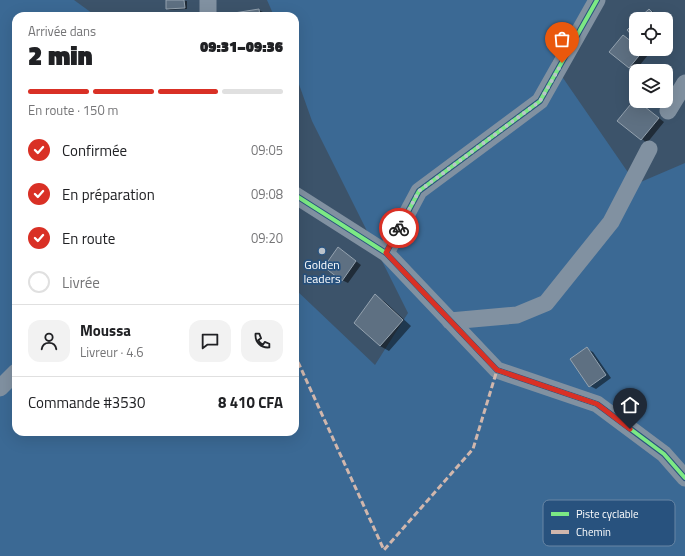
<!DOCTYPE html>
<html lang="fr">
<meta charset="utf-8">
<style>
body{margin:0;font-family:"Titillium Web",sans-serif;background:#f2f2f2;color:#202124;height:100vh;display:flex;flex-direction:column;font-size:15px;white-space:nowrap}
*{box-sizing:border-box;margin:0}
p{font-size:13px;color:#757577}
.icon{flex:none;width:22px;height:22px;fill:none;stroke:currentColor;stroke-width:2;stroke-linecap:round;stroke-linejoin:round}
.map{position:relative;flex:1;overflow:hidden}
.drawer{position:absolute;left:12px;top:12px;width:287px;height:424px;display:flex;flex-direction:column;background:#fff;border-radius:12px;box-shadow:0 4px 16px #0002}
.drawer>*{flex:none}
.buttons{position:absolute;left:629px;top:12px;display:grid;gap:8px}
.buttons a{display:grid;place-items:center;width:44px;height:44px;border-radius:8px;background:#fff;box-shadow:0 4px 16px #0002;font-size:20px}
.pin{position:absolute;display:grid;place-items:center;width:34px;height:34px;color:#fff;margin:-41px -17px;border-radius:50% 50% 50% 0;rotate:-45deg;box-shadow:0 0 4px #0007}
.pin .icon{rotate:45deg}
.courier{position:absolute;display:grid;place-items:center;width:40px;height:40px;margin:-20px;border:3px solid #d93025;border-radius:50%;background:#fff;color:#222;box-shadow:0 1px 5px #0007}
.overview em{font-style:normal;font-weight:800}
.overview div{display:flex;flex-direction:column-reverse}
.overview{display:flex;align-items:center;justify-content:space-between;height:68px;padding:0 16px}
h1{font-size:26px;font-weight:800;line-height:30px}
.bar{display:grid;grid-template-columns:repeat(4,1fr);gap:6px 4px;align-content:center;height:48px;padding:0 16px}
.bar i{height:5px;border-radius:3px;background:#e0e0e0}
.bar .selected{background:#d93025}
.bar p{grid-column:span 4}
.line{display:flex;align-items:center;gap:10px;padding:0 16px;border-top:1px solid #e0e0e0}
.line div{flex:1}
.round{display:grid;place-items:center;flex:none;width:42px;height:42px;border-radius:12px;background:#f2f2f2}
ol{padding:0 16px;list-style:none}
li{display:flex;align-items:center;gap:12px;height:44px}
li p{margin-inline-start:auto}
li .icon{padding:4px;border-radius:50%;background:#d93025;color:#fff;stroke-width:4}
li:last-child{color:#757577}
li i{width:22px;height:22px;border:2px solid #e0e0e0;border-radius:50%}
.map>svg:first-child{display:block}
.green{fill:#3b6994}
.shadow{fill:#0007}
.building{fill:#5e7082;stroke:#94a2af}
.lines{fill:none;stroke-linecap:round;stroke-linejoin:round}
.minor{stroke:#8191a1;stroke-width:17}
.quiet{stroke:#d1b7ad;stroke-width:3;stroke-dasharray:6 3;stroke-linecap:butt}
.cycleway-casing{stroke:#28527e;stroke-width:6}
.cycleway{stroke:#7ce984;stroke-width:4}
.done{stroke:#bbc3cb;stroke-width:4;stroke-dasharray:0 7.2}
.route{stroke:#d93025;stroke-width:5}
.poi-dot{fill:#bbc3cb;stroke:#28527e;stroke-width:1.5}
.labels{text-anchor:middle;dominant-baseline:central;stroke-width:3.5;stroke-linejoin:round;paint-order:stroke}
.poi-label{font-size:12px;fill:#fff;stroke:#28527e}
.key{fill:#28527e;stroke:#6886a5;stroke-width:1}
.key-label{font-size:11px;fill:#fff}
</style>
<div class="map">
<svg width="685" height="556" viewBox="0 0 685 556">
<rect width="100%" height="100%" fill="#3c536a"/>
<!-- green -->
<path class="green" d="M 0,0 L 74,0 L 96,16 L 16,16 L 16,432 L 295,432 L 295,289 L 375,365 L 408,313 L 312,121 L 295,73 L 295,16 L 274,16 L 267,0 L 588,0 L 552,62 L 636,184 L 685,163 L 685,556 L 0,556 Z"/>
<!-- shadow -->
<path class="shadow" d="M 172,0 L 187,1 L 187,9 L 170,10 L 167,9 Z
M 259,10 L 265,13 L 265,16 L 235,16 Z
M 650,10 L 655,13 L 661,19 L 640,19 Z
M 666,25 L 673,32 L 666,38 Z
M 623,36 L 636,45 L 636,49 L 641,49 L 648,55 L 635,71 L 610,52 Z
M 646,49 L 654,49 L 651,52 Z
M 641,104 L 664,122 L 647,143 L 642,139 Z
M 344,252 L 361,265 L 348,283 L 342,280 Z
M 375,296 L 384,301 L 411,326 L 389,351 L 380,346 Z
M 587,349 L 593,352 L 611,378 L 596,389 L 590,386 Z"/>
<!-- building -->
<path class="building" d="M 166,0 L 184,0 L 185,8 L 166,9 Z
M 259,9 L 260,16 L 234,16 L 234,13 Z
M 649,9 L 659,19 L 638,19 Z
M 636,21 L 636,40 L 627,30 Z
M 623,35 L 636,45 L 636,49 L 643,51 L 629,68 L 609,52 Z
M 635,99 L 659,118 L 641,140 L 617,121 Z
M 338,247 L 356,261 L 342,281 L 324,267 Z
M 375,294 L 403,320 L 380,346 L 354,323 Z
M 587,347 L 606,375 L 589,387 L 570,359 Z"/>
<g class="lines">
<!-- minor -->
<path class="minor" d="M 208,0 L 208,16
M 668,111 L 685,83
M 295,195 L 386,253 L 497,370 L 597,404 L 664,454 L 685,478
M 386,253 L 419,191 L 540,101 L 597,0
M 450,321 L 517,315 L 546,303 L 611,222 L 649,149
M 0,388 L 16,372"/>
<!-- quiet -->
<path class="quiet" d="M 298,362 L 384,550 L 473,449 L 497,370"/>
<defs>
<path id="cycleway" d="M 295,195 L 386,253 L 497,370 L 597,404 L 664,454 L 685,478
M 386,253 L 419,191 L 540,101 L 597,0"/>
</defs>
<!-- cycleway casing -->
<use href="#cycleway" class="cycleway-casing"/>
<!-- cycleway -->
<use href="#cycleway" class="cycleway"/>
</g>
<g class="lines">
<!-- done -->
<path class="done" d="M 399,228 L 419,191 L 540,101 L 562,63"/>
<!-- route -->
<path class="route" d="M 399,228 L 386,253 L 497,370 L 597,404 L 630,429"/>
</g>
<!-- markers -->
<circle class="poi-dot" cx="322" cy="251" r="4"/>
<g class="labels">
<!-- poi labels -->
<g class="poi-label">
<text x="322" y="264">Golden<tspan x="322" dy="14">leaders</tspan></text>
</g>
</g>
<!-- legend -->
<rect x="543" y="500" width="132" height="46" rx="6" class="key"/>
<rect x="551" y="512" width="18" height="4" fill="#7ce984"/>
<rect x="551" y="530" width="18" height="4" fill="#d1b7ad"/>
<g class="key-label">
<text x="576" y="518">Piste cyclable</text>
<text x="576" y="536">Chemin</text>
</g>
</svg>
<div class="buttons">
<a><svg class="icon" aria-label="locate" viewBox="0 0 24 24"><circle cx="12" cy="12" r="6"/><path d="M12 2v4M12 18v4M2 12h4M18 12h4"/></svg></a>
<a><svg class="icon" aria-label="layers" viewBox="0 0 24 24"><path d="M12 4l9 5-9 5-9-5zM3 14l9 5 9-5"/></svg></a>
</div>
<div class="pin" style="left:562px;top:63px;background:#ea580c"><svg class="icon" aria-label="bag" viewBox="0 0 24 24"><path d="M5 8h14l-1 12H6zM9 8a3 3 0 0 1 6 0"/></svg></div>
<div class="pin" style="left:630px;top:429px;background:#1f2937"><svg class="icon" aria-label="home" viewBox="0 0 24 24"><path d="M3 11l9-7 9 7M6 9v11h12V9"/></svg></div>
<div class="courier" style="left:399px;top:228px"><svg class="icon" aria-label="bike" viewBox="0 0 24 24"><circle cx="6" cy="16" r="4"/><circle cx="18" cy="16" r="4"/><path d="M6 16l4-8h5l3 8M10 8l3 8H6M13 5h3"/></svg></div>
<section class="drawer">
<div class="overview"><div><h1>2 min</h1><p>Arrivée dans</p></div><em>09:31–09:36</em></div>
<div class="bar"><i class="selected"></i><i class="selected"></i><i class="selected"></i><i></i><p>En route · 150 m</p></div>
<ol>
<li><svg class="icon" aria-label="check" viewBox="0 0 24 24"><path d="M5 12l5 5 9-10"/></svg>Confirmée<p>09:05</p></li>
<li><svg class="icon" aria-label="check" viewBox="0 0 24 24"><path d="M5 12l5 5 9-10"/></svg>En préparation<p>09:08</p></li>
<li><svg class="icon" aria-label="check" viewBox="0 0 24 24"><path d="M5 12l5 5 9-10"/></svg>En route<p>09:20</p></li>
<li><i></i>Livrée</li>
</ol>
<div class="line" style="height:72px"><a class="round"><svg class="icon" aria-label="person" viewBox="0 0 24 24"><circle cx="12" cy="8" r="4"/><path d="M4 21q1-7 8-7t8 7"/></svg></a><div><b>Moussa</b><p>Livreur · 4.6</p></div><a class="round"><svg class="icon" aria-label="chat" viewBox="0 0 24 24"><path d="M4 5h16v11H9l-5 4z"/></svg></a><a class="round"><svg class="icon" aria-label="phone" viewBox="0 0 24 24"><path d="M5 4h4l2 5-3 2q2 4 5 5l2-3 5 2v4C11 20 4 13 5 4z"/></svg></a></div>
<div class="line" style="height:52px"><div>Commande #3530</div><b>8 410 CFA</b></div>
</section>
</div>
